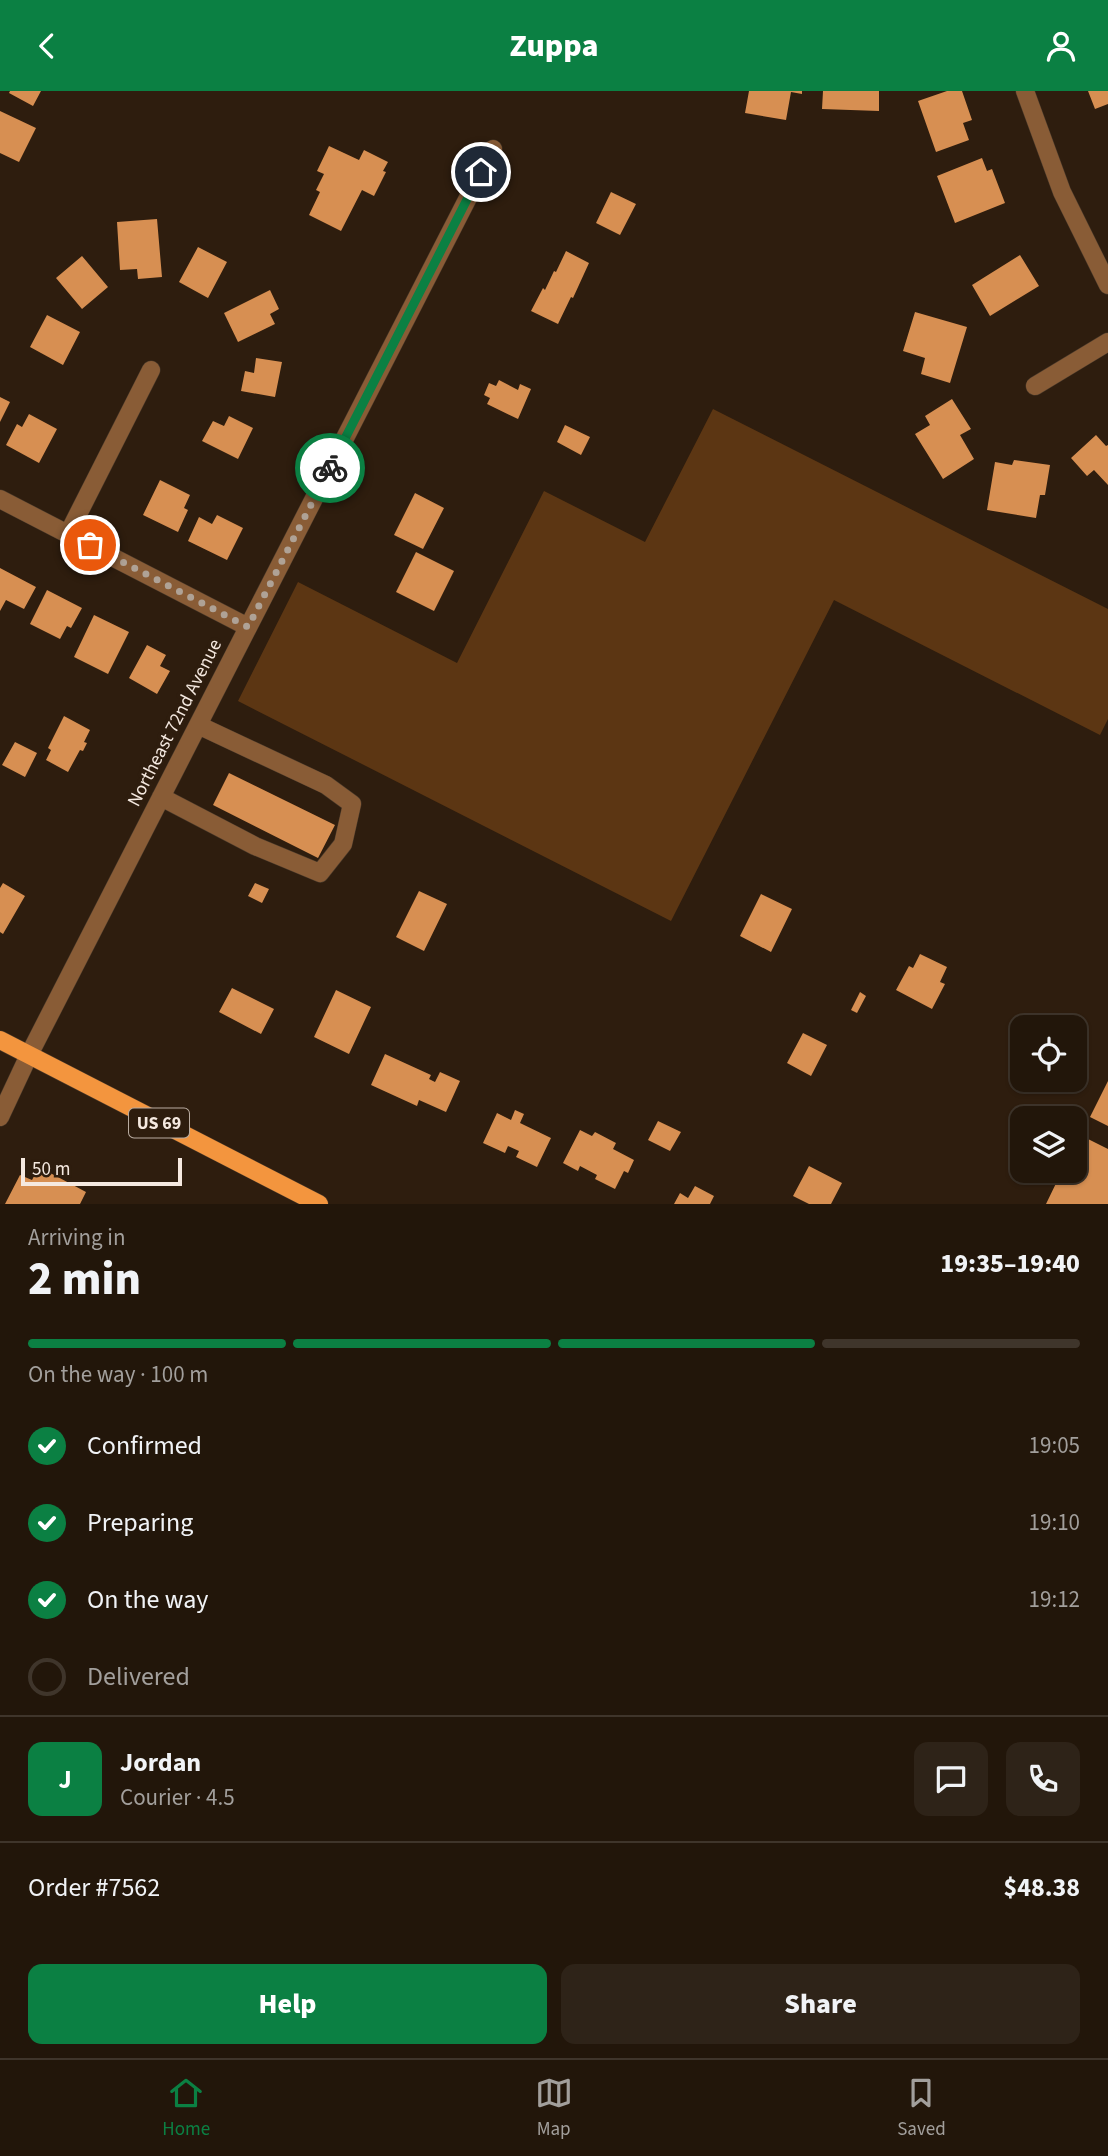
<!DOCTYPE html>
<meta charset="utf-8">
<style>
body{margin:0;font-family:"Source Sans 3",sans-serif;background:#2e2318;color:#f1f3f6;height:100vh;display:flex;flex-direction:column;font-size:26px;white-space:nowrap}
*{box-sizing:border-box;margin:0}
p{font-size:23px;color:#a29f9c}
.icon{flex:none;width:38px;height:38px;fill:none;stroke:currentColor;stroke-width:2;stroke-linecap:round;stroke-linejoin:round}
.map{position:relative;height:1113px;overflow:hidden}
.side{display:flex;flex-direction:column;background:#22160a;flex:1}
.side>*{flex:none}
.controls{position:absolute;left:1010px;top:924px;display:grid;gap:14px}
.controls a{display:grid;place-items:center;width:77px;height:77px;border-radius:14px;background:#22160a;box-shadow:0 2px 5px #0004,0 0 0 2px #3f352b;font-size:35px}
.scale{position:absolute;left:21px;bottom:18px;width:161px;box-sizing:border-box;padding-left:7px;border:4px solid #f5e9e0;border-top:0;font-size:19px;line-height:24px;white-space:nowrap;color:#f5e9e0;-webkit-text-stroke:5px #2e1d0e;paint-order:stroke}
.pin{position:absolute;display:grid;place-items:center;width:60px;height:60px;color:#fff;margin:-30px;border:4px solid #fff;border-radius:50%;box-shadow:0 2px 7px #0007}
.courier{position:absolute;display:grid;place-items:center;width:70px;height:70px;margin:-35px;border:5px solid #0b8043;border-radius:50%;background:#fff;color:#222;box-shadow:0 2px 9px #0007}
.overview em{font-style:normal;font-weight:800}
.overview div{display:flex;flex-direction:column-reverse}
.overview{display:flex;align-items:center;justify-content:space-between;height:119px;padding:0 28px}
h1{font-size:46px;font-weight:800;line-height:52px}
.bar{display:grid;grid-template-columns:repeat(4,1fr);gap:10px 7px;align-content:center;height:84px;padding:0 28px}
.bar i{height:9px;border-radius:5px;background:#3f352b}
.bar .active{background:#0b8043}
.bar p{grid-column:span 4}
.line{display:flex;align-items:center;gap:18px;padding:0 28px;border-top:2px solid #3f352b}
.line div{flex:1}
.round{display:grid;place-items:center;flex:none;width:74px;height:74px;border-radius:14px;background:#2e2318}
ol{padding:0 28px;list-style:none}
li{display:flex;align-items:center;gap:21px;height:77px}
li p{margin-inline-start:auto}
li .icon{padding:7px;border-radius:50%;background:#0b8043;color:#fff;stroke-width:4}
li:last-child{color:#a29f9c}
li i{width:38px;height:38px;border:4px solid #3f352b;border-radius:50%}
.cta{display:flex;gap:14px;margin-top:auto;padding:14px 28px}
.cta a{flex:1;height:80px;border-radius:14px;background:#0b8043;color:#fff;font-size:28px;font-weight:800;line-height:80px;text-align:center}
.cta a+a{background:#2e2318;color:#f1f3f6}
header{display:flex;justify-content:space-between;align-items:center;height:91px;padding:0 28px;background:#0b8043;color:#fff;font-size:32px;font-weight:800}
.menu{display:flex;justify-content:space-around;align-items:center;height:98px;border-top:2px solid #3f352b;background:#22160a;font-size:19px;color:#a29f9c}
.menu a{display:grid;justify-items:center;gap:4px}
.menu .active{color:#0b8043}
.map>svg:first-child{display:block}
.green{fill:#5c3613}
.building{fill:#d78f52}
.lines{fill:none;stroke-linecap:round;stroke-linejoin:round}
.minor-casing{stroke:#4a3a2b;stroke-width:19}
.major-casing{stroke:#4a3a2b;stroke-width:19}
.minor{stroke:#895c36;stroke-width:18}
.major{stroke:#f3953e;stroke-width:18}
.done{stroke:#afa296;stroke-width:7;stroke-dasharray:0 12.6}
.route{stroke:#0b8043;stroke-width:9}
.labels{text-anchor:middle;dominant-baseline:central;stroke-width:7;stroke-linejoin:round;paint-order:stroke}
.shield{fill:#2e1d0e;stroke:#b9aca1;stroke-width:2}
.shield-label{font-size:18px;font-weight:bold;fill:#f5e9e0}
.street-label{font-size:19px;fill:#f5e9e0;stroke:#2e1d0e}
</style>
<header><svg class="icon" aria-label="back" viewBox="0 0 24 24"><path d="M15 5l-7 7 7 7"/></svg>Zuppa<svg class="icon" aria-label="person" viewBox="0 0 24 24"><circle cx="12" cy="8" r="4"/><path d="M4 21q1-7 8-7t8 7"/></svg></header>
<div class="map">
<svg width="1108" height="1113" viewBox="0 0 1108 1113">
<rect width="100%" height="100%" fill="#2e1d0e"/>
<!-- green -->
<path class="green" d="M 713,318 L 1108,518 L 1108,628 L 1100,644 L 834,509 L 671,830 L 238,610 L 298,491 L 457,572 L 544,400 L 645,451 Z"/>
<!-- building -->
<path class="building" d="M 10,0 L 41,0 L 33,15 L 9,2 Z
M 749,0 L 802,0 L 802,3 L 791,1 L 786,29 L 745,22 Z
M 823,0 L 879,0 L 879,20 L 822,18 Z
M 947,0 L 962,0 L 972,29 L 963,32 L 969,49 L 936,61 L 918,10 Z
M 1088,0 L 1108,0 L 1108,13 L 1095,18 Z
M 0,20 L 36,37 L 19,71 L 0,62 Z
M 329,55 L 359,69 L 364,59 L 388,71 L 383,80 L 386,81 L 374,105 L 362,99 L 341,140 L 309,124 L 320,101 L 316,99 L 324,83 L 317,80 Z
M 982,67 L 987,80 L 992,78 L 1005,112 L 955,132 L 937,85 Z
M 611,101 L 636,113 L 620,144 L 596,132 Z
M 157,128 L 162,186 L 138,188 L 137,178 L 120,179 L 117,131 Z
M 198,156 L 227,171 L 208,207 L 179,191 Z
M 566,160 L 589,172 L 573,207 L 571,206 L 558,233 L 531,220 L 543,197 L 545,199 L 554,180 L 556,181 Z
M 1020,164 L 1039,195 L 990,225 L 972,194 Z
M 82,165 L 108,196 L 82,218 L 56,187 Z
M 270,199 L 279,218 L 270,223 L 275,233 L 238,251 L 224,222 Z
M 915,221 L 967,236 L 950,292 L 921,283 L 925,267 L 903,260 Z
M 47,224 L 80,241 L 63,274 L 30,256 Z
M 256,267 L 282,271 L 275,306 L 241,300 L 245,280 L 254,282 Z
M 499,289 L 518,299 L 520,293 L 531,298 L 518,328 L 487,313 L 490,307 L 484,304 L 489,292 L 496,295 Z
M 0,306 L 10,311 L 0,331 Z
M 952,308 L 971,338 L 960,344 L 974,368 L 943,388 L 915,343 L 930,334 L 925,325 Z
M 29,323 L 57,338 L 39,372 L 6,354 L 17,333 L 22,336 Z
M 229,325 L 253,337 L 238,368 L 202,350 L 213,330 L 224,335 Z
M 565,334 L 590,346 L 581,364 L 557,351 Z
M 1096,344 L 1106,355 L 1108,354 L 1108,394 L 1094,379 L 1087,385 L 1071,367 Z
M 1014,369 L 1050,374 L 1045,404 L 1040,404 L 1036,427 L 987,419 L 995,371 L 1012,374 Z
M 160,389 L 190,404 L 184,417 L 188,419 L 178,441 L 143,424 Z
M 415,402 L 444,417 L 423,458 L 394,444 Z
M 217,424 L 243,437 L 227,469 L 188,450 L 199,426 L 212,433 Z
M 416,461 L 454,480 L 434,520 L 396,501 Z
M 0,477 L 36,496 L 24,518 L 6,509 L 0,520 Z
M 47,499 L 82,517 L 71,537 L 67,535 L 60,548 L 30,533 Z
M 94,524 L 129,541 L 108,583 L 74,566 Z
M 147,554 L 166,564 L 160,575 L 170,580 L 157,603 L 129,587 Z
M 64,625 L 90,639 L 84,651 L 87,652 L 83,660 L 80,659 L 68,681 L 46,669 L 51,659 L 48,657 Z
M 15,651 L 37,662 L 25,686 L 2,674 Z
M 229,682 L 335,734 L 318,767 L 213,714 Z
M 3,792 L 25,805 L 3,843 L 0,841 L 0,797 Z
M 255,792 L 269,798 L 262,812 L 248,805 Z
M 419,800 L 447,813 L 424,860 L 396,846 Z
M 761,803 L 792,818 L 771,861 L 740,845 Z
M 920,863 L 947,876 L 940,891 L 945,893 L 932,918 L 896,899 L 909,875 L 913,877 Z
M 232,897 L 274,918 L 261,943 L 219,921 Z
M 336,899 L 371,916 L 349,963 L 314,946 Z
M 860,901 L 866,905 L 857,922 L 851,919 Z
M 803,942 L 827,954 L 811,985 L 787,972 Z
M 385,963 L 431,984 L 429,988 L 435,991 L 440,981 L 460,990 L 446,1021 L 419,1009 L 417,1015 L 371,994 Z
M 1108,990 L 1108,1035 L 1090,1026 Z
M 515,1019 L 524,1023 L 520,1032 L 551,1047 L 537,1076 L 516,1066 L 519,1060 L 508,1055 L 505,1062 L 483,1052 L 497,1022 L 511,1029 Z
M 658,1030 L 681,1041 L 670,1060 L 648,1049 Z
M 580,1039 L 592,1045 L 595,1041 L 616,1052 L 613,1058 L 634,1069 L 628,1082 L 624,1080 L 615,1098 L 595,1088 L 597,1084 L 580,1075 L 578,1080 L 563,1072 Z
M 1080,1044 L 1108,1058 L 1108,1113 L 1046,1113 L 1062,1080 L 1074,1080 L 1074,1055 Z
M 809,1075 L 842,1092 L 831,1113 L 809,1113 L 793,1105 Z
M 39,1076 L 86,1101 L 80,1113 L 5,1113 L 20,1084 L 32,1089 Z
M 695,1095 L 714,1105 L 710,1113 L 674,1113 L 680,1102 L 688,1107 Z"/>
<g class="lines">
<defs>
<path id="minor" d="M 1025,0 L 1062,101 L 1108,194
M 1035,295 L 1108,251
M 0,408 L 248,536
M 68,443 L 151,279
M 161,706 L 255,755 L 320,782 L 343,753 L 352,713 L 326,694 L 198,634
M 0,1026 L 29,964 L 493,58"/>
<path id="major" d="M 0,949 L 319,1113"/>
</defs>
<!-- minor casing -->
<use href="#minor" class="minor-casing"/>
<!-- major casing -->
<use href="#major" class="major-casing"/>
<!-- minor -->
<use href="#minor" class="minor"/>
<!-- major -->
<use href="#major" class="major"/>
</g>
<g class="lines">
<!-- done -->
<path class="done" d="M 90,454 L 248,536 L 330,377"/>
<!-- route -->
<path class="route" d="M 330,377 L 481,81"/>
</g>
<g class="labels">
<!-- shield labels -->
<rect class="shield" x="129" y="1017.5" width="60" height="29" rx="5"/>
<g class="shield-label">
<text x="159" y="1032">US 69</text>
</g>
<!-- street labels -->
<g class="street-label">
<text transform="translate(175 632) rotate(-63)">Northeast 72nd Avenue</text>
</g>
</g>
</svg>
<div class="controls">
<a><svg class="icon" aria-label="locate" viewBox="0 0 24 24"><circle cx="12" cy="12" r="6"/><path d="M12 2v4M12 18v4M2 12h4M18 12h4"/></svg></a>
<a><svg class="icon" aria-label="layers" viewBox="0 0 24 24"><path d="M12 4l9 5-9 5-9-5zM3 14l9 5 9-5"/></svg></a>
</div>
<div class="scale">50 m</div>
<div class="pin" style="left:90px;top:454px;background:#ea580c"><svg class="icon" aria-label="bag" viewBox="0 0 24 24"><path d="M5 8h14l-1 12H6zM9 8a3 3 0 0 1 6 0"/></svg></div>
<div class="pin" style="left:481px;top:81px;background:#1f2937"><svg class="icon" aria-label="home" viewBox="0 0 24 24"><path d="M3 11l9-7 9 7M6 9v11h12V9"/></svg></div>
<div class="courier" style="left:330px;top:377px"><svg class="icon" aria-label="bike" viewBox="0 0 24 24"><circle cx="6" cy="16" r="4"/><circle cx="18" cy="16" r="4"/><path d="M6 16l4-8h5l3 8M10 8l3 8H6M13 5h3"/></svg></div>
</div>
<section class="side">
<div class="overview"><div><h1>2 min</h1><p>Arriving in</p></div><em>19:35–19:40</em></div>
<div class="bar"><i class="active"></i><i class="active"></i><i class="active"></i><i></i><p>On the way · 100 m</p></div>
<ol>
<li><svg class="icon" aria-label="check" viewBox="0 0 24 24"><path d="M5 12l5 5 9-10"/></svg>Confirmed<p>19:05</p></li>
<li><svg class="icon" aria-label="check" viewBox="0 0 24 24"><path d="M5 12l5 5 9-10"/></svg>Preparing<p>19:10</p></li>
<li><svg class="icon" aria-label="check" viewBox="0 0 24 24"><path d="M5 12l5 5 9-10"/></svg>On the way<p>19:12</p></li>
<li><i></i>Delivered</li>
</ol>
<div class="line" style="height:126px"><b class="round" style="background:#0b8043;color:#fff">J</b><div><b>Jordan</b><p>Courier · 4.5</p></div><a class="round"><svg class="icon" aria-label="chat" viewBox="0 0 24 24"><path d="M4 5h16v11H9l-5 4z"/></svg></a><a class="round"><svg class="icon" aria-label="phone" viewBox="0 0 24 24"><path d="M5 4h4l2 5-3 2q2 4 5 5l2-3 5 2v4C11 20 4 13 5 4z"/></svg></a></div>
<div class="line" style="height:91px"><div>Order #7562</div><b>$48.38</b></div>
<div class="cta"><a>Help</a><a>Share</a></div>
</section>
<nav class="menu">
<a class="active"><svg class="icon" aria-label="home" viewBox="0 0 24 24"><path d="M3 11l9-7 9 7M6 9v11h12V9"/></svg>Home</a>
<a><svg class="icon" aria-label="map" viewBox="0 0 24 24"><path d="M3 6l6-2 6 2 6-2v14l-6 2-6-2-6 2zM9 4v14M15 6v14"/></svg>Map</a>
<a><svg class="icon" aria-label="saved" viewBox="0 0 24 24"><path d="M7 4h10v16l-5-4-5 4z"/></svg>Saved</a>
</nav>
